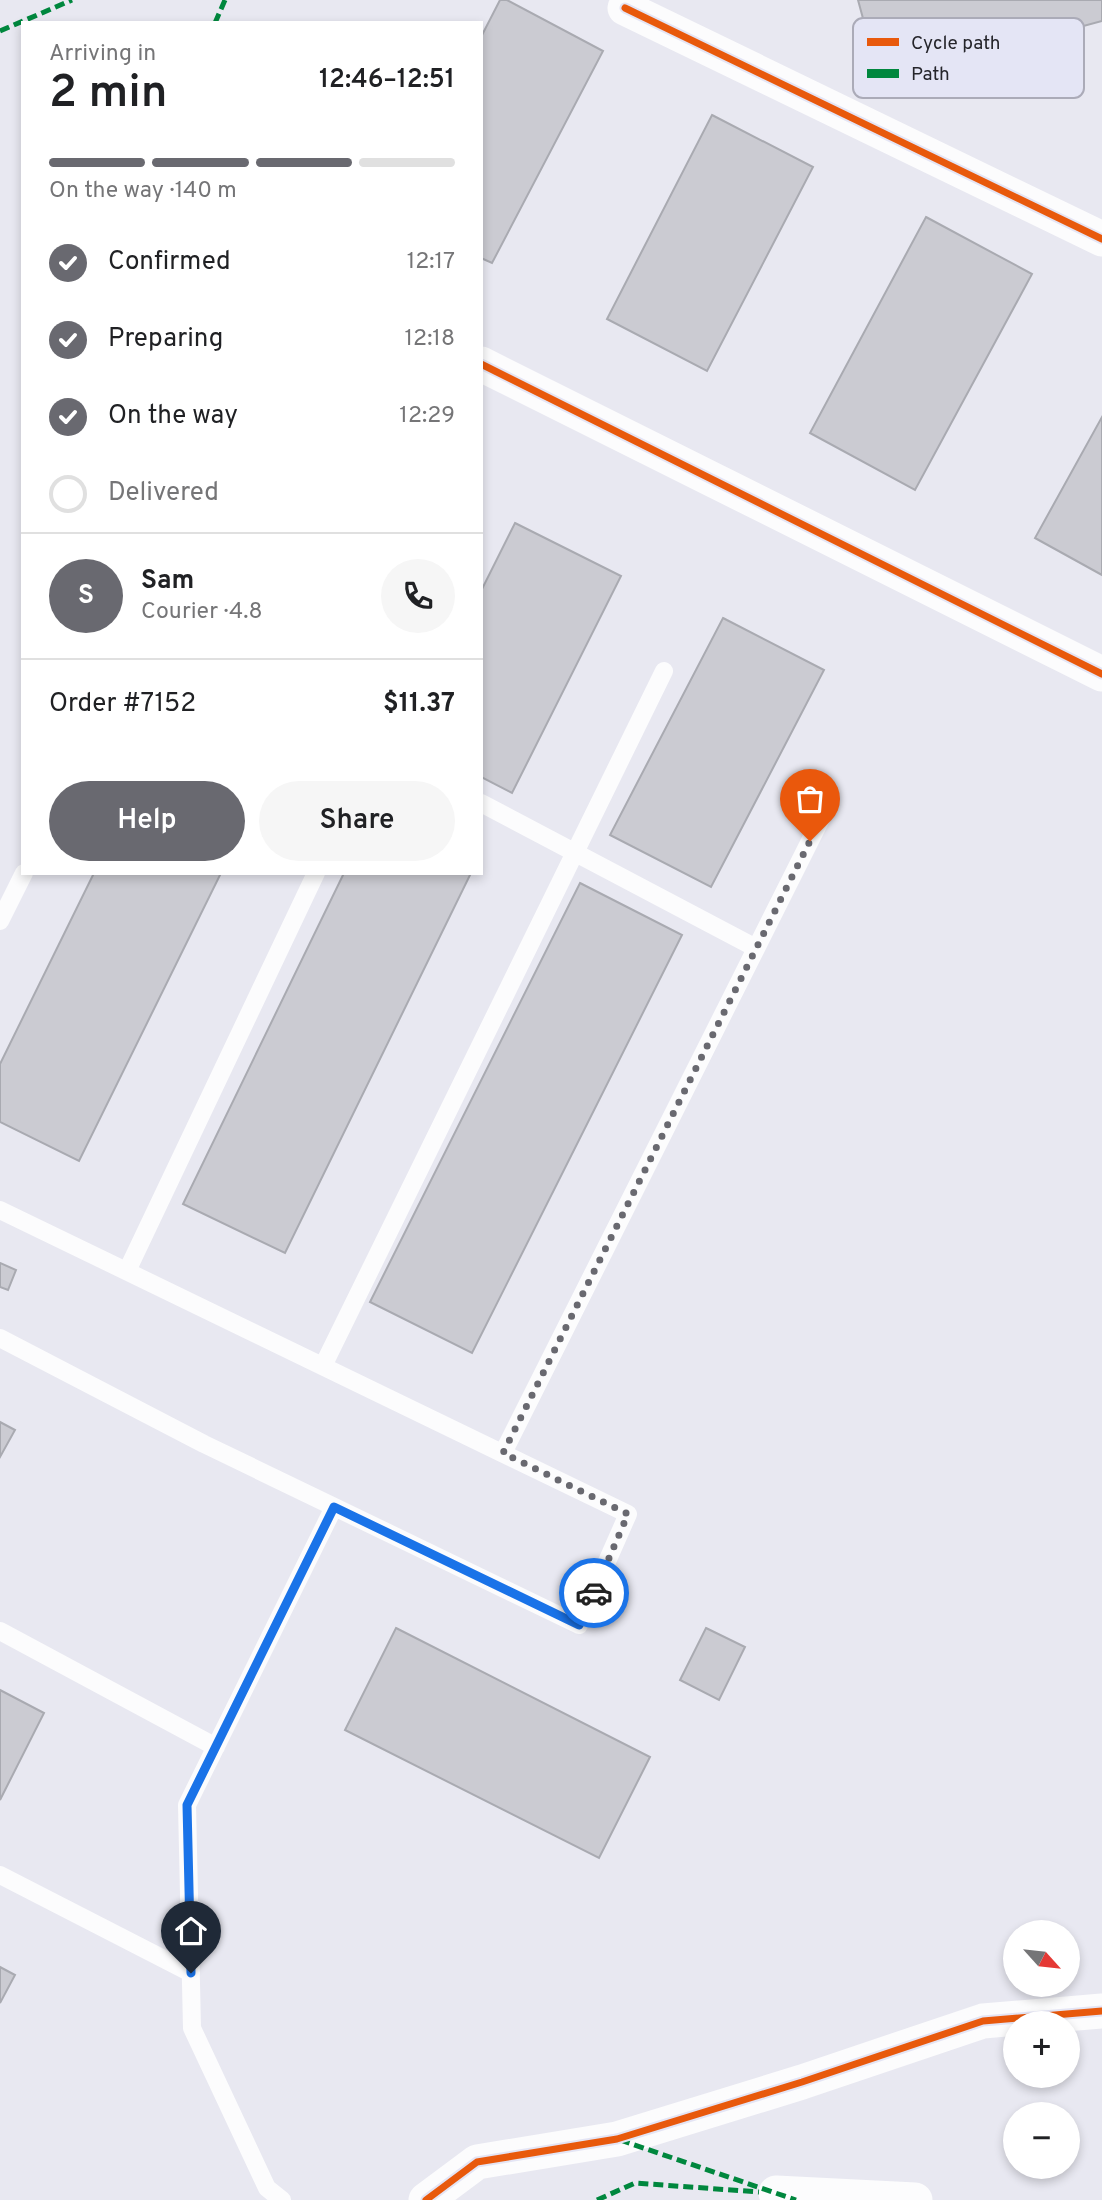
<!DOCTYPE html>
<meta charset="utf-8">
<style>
body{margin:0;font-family:Overpass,sans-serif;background:#f6f6f6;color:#202124;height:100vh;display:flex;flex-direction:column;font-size:26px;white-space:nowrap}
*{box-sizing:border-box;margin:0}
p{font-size:23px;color:#757577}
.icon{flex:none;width:38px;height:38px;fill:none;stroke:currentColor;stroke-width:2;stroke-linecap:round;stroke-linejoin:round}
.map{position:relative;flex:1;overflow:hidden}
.details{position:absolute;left:21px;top:21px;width:462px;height:854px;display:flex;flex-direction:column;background:#fff;border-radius:0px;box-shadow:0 4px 10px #0003}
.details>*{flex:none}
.needle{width:46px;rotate:117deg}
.buttons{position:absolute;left:1003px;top:1920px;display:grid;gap:14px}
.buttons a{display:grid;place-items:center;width:77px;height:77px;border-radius:50%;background:#fff;box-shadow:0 4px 10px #0003;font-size:35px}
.pin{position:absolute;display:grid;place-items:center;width:60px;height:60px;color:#fff;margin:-72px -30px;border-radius:50% 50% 50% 0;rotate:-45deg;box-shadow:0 0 7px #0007}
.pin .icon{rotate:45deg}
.courier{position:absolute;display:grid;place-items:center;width:70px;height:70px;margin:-35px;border:5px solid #1a73e8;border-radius:50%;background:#fff;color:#222;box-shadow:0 2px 9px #0007}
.summary em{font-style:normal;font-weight:600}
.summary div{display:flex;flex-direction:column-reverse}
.summary{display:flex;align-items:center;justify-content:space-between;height:119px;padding:0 28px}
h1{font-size:46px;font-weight:600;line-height:52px}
.bar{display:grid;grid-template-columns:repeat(4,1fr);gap:10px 7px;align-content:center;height:84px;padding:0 28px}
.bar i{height:9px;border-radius:5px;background:#e0e0e0}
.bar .current{background:#696970}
.bar p{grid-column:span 4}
.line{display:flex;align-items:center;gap:18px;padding:0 28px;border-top:2px solid #e0e0e0}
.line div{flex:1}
.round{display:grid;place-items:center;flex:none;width:74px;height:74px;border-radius:37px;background:#f6f6f6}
ol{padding:0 28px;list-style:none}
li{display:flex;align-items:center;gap:21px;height:77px}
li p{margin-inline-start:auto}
li .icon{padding:7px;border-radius:50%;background:#696970;color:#fff;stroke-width:4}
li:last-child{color:#757577}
li i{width:38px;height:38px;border:4px solid #e0e0e0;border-radius:50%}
.action{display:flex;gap:14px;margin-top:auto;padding:14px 28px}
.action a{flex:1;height:80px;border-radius:42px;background:#696970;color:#fff;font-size:28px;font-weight:600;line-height:80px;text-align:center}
.action a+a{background:#f6f6f6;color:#202124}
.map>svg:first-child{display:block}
.building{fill:#cbcbd2;stroke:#a9aab1;stroke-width:2}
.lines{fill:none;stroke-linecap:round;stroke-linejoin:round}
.lane{stroke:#fcfcfd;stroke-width:18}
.street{stroke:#fcfcfd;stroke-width:35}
.quiet{stroke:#00873e;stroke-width:5;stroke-dasharray:10 5;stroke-linecap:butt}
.cycleway-casing{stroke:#e4e5f5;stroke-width:11}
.cycleway{stroke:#e8590c;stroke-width:7}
.done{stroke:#696970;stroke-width:7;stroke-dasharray:0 12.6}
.route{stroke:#1a73e8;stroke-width:9}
.key{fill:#e4e5f5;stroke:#ababb8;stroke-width:2}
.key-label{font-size:19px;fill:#25252b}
</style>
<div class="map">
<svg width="1102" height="2200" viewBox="0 0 1102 2200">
<rect width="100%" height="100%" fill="#e8e8f1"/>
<!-- building -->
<path class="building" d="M 500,0 L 507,0 L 603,51 L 492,263 L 481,258 L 481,37 Z
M 858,0 L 1102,0 L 1102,21 L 880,81 Z
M 712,115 L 813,167 L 707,371 L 607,319 Z
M 926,217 L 1032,274 L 915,490 L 810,433 Z
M 1102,417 L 1102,575 L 1035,538 Z
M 515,523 L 621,576 L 512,793 L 481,777 L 481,591 Z
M 723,618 L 824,670 L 711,887 L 610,835 Z
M 94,873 L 221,873 L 79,1161 L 0,1122 L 0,1064 Z
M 344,873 L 471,873 L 285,1253 L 183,1204 Z
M 580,883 L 682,935 L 472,1353 L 370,1302 Z
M 0,1263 L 16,1270 L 8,1290 L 0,1287 Z
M 0,1422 L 15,1430 L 0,1457 Z
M 396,1628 L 650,1757 L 599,1858 L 345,1730 Z
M 706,1628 L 745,1647 L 719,1700 L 680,1680 Z
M 0,1690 L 44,1713 L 0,1800 Z
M 0,1967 L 15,1975 L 0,2003 Z"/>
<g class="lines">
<!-- lane -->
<path class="lane" d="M 481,803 L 756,948
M 0,921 L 24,873
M 0,1210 L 628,1514 L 579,1625 L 204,1444 L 0,1338
M 127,1271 L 316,873
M 323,1366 L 664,671
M 503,1453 L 821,819
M 0,1631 L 216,1747
M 0,1875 L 191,1973
M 282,2200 L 267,2188 L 192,2028 L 187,1805 L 334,1507"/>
<!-- street -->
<path class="street" d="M 625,8 L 1102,239
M 481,364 L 1102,674
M 776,2193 L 915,2200
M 426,2200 L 477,2162 L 617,2139 L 802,2082 L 983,2021 L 1102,2011"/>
<!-- quiet -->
<path class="quiet" d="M 215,23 L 225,0
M 0,31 L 72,0
M 620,2140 L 796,2200
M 597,2200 L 635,2183 L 759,2192"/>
<defs>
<path id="cycleway" d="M 625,8 L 1102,239
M 481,364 L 1102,674
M 426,2200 L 477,2162 L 617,2139 L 802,2082 L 983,2021 L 1102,2011"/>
</defs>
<!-- cycleway casing -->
<use href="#cycleway" class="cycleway-casing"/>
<!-- cycleway -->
<use href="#cycleway" class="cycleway"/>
</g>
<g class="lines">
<!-- done -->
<path class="done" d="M 594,1593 L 628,1514 L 503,1453 L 810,841"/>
<!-- route -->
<path class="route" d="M 191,1973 L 187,1805 L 334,1507 L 579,1625 L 594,1593"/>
</g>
<!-- legend -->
<rect x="853" y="18" width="231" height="80" rx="10" class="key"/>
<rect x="867" y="38" width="32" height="8" fill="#e8590c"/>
<rect x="867" y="69" width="32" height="9" fill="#00873e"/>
<g class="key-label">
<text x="911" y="49">Cycle path</text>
<text x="911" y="80">Path</text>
</g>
</svg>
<div class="buttons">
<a><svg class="needle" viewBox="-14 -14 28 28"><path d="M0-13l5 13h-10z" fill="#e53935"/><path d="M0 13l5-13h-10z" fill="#757577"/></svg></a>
<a>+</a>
<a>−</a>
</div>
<div class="pin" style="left:810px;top:841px;background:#ea580c"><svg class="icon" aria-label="bag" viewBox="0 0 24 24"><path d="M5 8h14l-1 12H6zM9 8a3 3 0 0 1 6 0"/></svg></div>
<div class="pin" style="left:191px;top:1973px;background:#1f2937"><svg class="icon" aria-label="home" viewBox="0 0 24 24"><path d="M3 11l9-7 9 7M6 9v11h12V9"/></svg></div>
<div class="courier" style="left:594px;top:1593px"><svg class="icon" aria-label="car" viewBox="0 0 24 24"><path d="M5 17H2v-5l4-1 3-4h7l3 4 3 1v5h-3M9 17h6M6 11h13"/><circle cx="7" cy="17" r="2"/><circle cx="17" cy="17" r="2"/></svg></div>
<section class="details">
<div class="summary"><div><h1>2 min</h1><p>Arriving in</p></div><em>12:46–12:51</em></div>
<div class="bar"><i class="current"></i><i class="current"></i><i class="current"></i><i></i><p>On the way · 140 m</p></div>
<ol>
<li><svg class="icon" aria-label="check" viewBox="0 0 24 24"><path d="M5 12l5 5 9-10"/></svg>Confirmed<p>12:17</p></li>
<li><svg class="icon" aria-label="check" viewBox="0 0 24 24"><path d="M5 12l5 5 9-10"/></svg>Preparing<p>12:18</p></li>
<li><svg class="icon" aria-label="check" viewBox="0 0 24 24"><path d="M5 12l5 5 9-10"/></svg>On the way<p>12:29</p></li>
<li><i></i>Delivered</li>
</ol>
<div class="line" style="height:126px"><b class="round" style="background:#696970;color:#fff">S</b><div><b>Sam</b><p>Courier · 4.8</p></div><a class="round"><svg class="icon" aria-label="phone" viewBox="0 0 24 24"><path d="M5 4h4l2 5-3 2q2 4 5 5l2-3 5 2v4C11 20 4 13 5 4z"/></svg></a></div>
<div class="line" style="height:91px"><div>Order #7152</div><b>$11.37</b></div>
<div class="action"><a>Help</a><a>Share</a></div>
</section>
</div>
